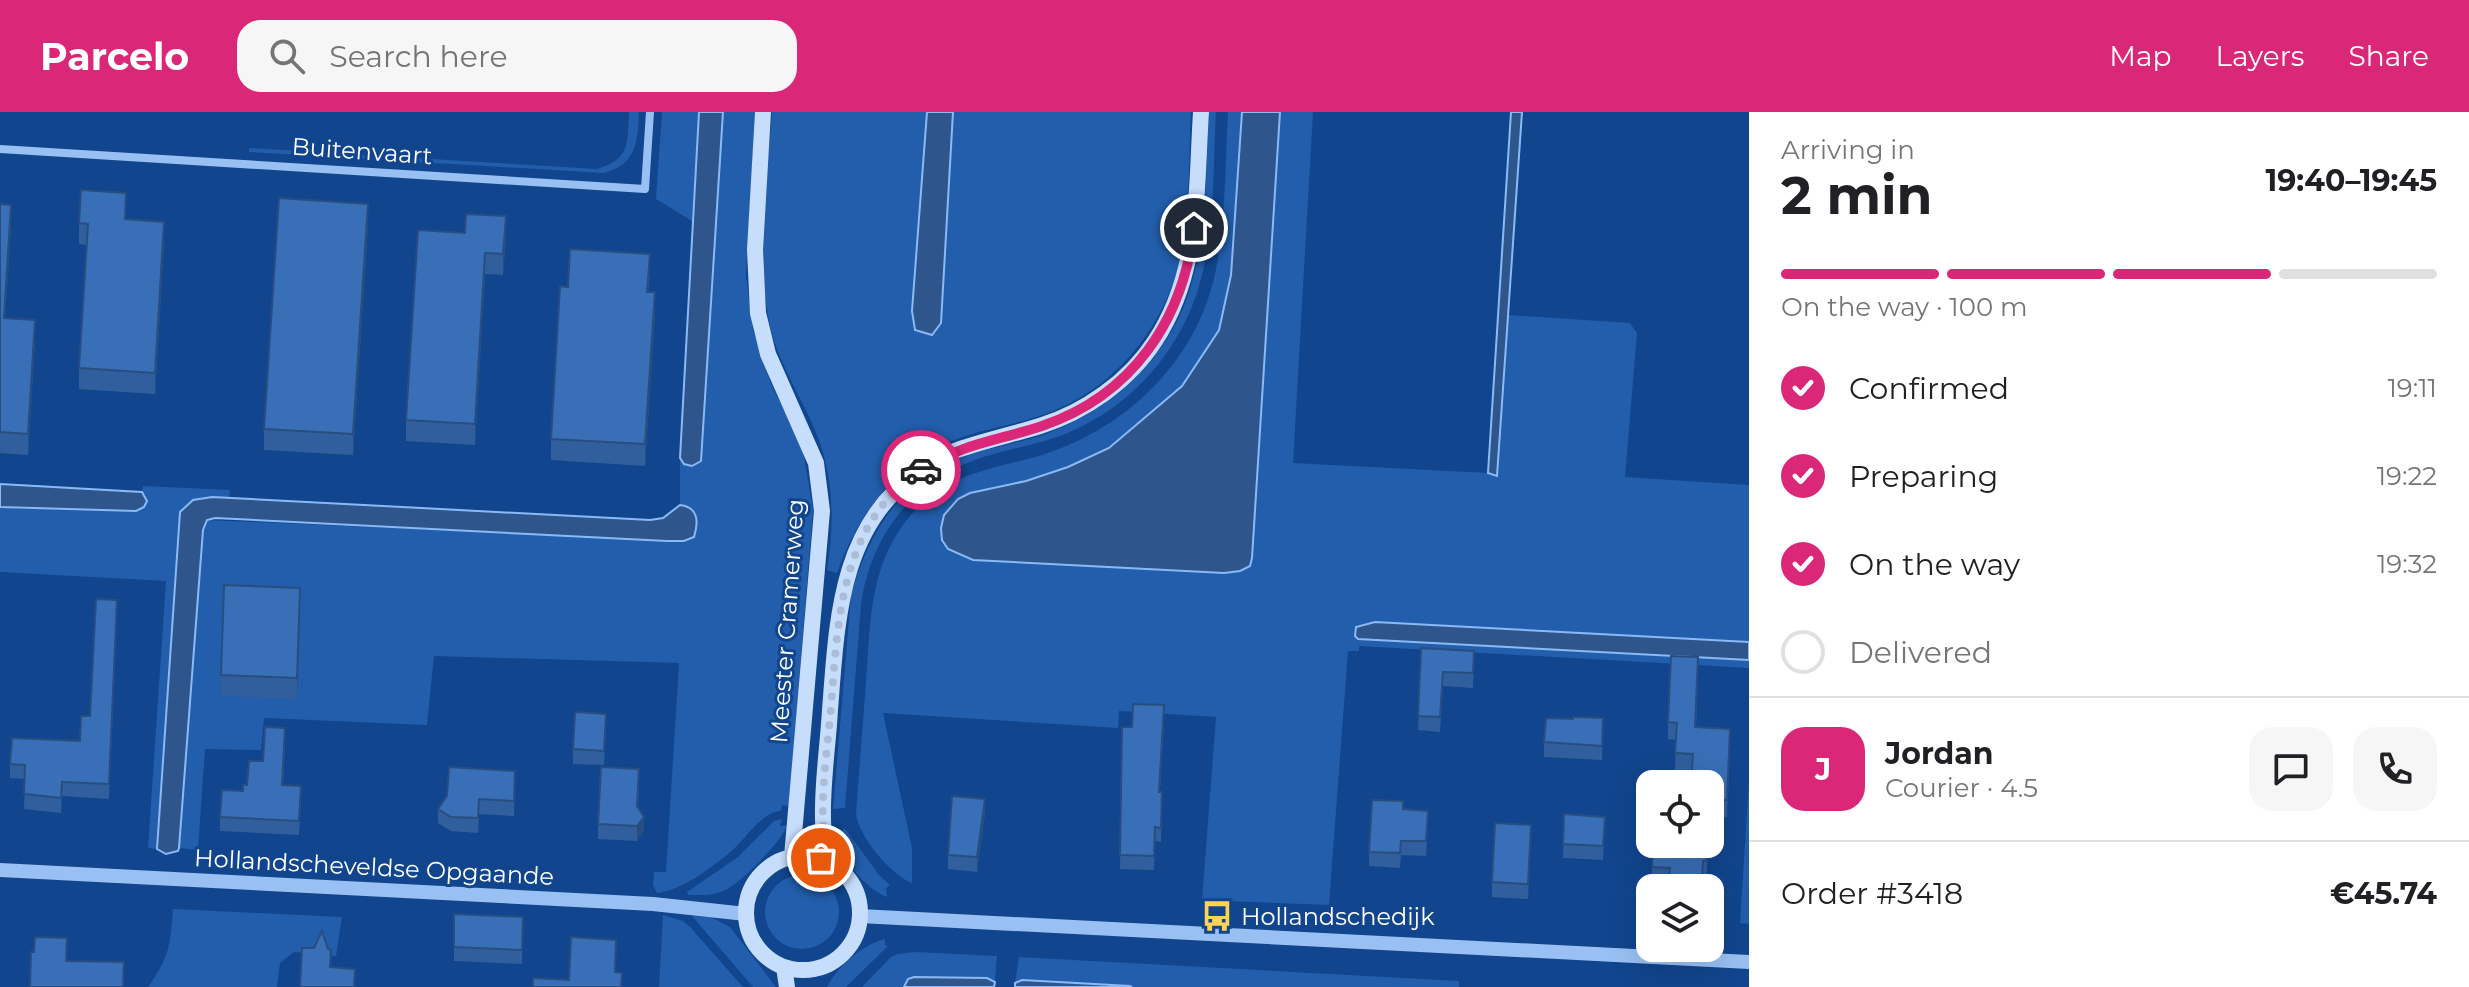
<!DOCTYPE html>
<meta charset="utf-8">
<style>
body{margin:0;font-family:Montserrat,sans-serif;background:#f6f6f6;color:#202124;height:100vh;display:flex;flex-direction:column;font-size:30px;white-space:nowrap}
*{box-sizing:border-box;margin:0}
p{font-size:26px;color:#757577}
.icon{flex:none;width:44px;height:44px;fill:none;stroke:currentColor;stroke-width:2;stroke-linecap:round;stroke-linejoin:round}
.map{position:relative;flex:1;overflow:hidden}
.side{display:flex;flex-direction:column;background:#fff;width:720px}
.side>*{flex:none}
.fabs{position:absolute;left:1636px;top:658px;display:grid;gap:16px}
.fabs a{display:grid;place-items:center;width:88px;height:88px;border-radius:16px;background:#fff;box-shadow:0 8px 32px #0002;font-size:40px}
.pin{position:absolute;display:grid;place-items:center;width:68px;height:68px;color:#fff;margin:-34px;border:4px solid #fff;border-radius:50%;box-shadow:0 2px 8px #0007}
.courier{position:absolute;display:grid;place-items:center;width:80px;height:80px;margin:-40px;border:6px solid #db2777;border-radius:50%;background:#fff;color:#222;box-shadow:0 2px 10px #0007}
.summary em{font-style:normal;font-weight:700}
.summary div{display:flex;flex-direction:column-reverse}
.summary{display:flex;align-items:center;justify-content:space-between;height:136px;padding:0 32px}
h1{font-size:52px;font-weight:700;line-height:60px}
.bar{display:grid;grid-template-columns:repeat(4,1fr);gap:12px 8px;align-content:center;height:96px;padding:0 32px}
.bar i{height:10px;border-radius:6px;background:#e0e0e0}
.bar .selected{background:#db2777}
.bar p{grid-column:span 4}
.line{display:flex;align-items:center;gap:20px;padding:0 32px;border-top:2px solid #e0e0e0}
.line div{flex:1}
.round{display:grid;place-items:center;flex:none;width:84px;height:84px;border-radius:24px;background:#f6f6f6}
ol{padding:0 32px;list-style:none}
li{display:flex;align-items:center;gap:24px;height:88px}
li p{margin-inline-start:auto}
li .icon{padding:8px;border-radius:50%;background:#db2777;color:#fff;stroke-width:4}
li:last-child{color:#757577}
li i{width:44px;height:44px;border:4px solid #e0e0e0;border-radius:50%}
header{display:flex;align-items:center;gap:48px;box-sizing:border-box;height:112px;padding:0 40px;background:#db2777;color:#fff}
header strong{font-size:38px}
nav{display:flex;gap:44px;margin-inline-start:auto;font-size:28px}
.search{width:560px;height:72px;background:#f6f6f6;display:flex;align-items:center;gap:20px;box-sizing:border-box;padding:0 28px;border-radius:24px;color:#757577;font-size:30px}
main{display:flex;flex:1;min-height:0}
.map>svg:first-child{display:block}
.green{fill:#225eac}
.water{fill:#2f568c;stroke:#8abaf6;stroke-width:2}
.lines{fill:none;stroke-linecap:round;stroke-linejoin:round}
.minor{stroke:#99c0f2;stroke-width:8}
.tertiary{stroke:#99c0f2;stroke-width:14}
.secondary{stroke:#c7ddfc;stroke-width:16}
.wall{fill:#315f9d}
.shaded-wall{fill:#284e7f}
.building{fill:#396fb6;stroke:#284e7f;stroke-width:2}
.done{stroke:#acbed7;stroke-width:8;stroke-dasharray:0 14.4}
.route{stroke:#db2777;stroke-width:10}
.labels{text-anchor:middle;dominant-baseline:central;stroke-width:6;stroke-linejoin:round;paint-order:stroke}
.street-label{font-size:24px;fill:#fff;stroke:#11458d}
.poi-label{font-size:24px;fill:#fff;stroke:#11458d;text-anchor:start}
</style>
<header>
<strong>Parcelo</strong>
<div class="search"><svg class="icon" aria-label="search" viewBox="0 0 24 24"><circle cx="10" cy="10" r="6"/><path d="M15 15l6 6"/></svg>Search here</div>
<nav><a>Map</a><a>Layers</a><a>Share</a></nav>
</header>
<main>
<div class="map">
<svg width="1749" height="875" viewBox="0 0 1749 875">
<rect width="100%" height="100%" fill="#11458d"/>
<!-- green -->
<path class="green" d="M 629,0 L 639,0 C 638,29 636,54 603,61 L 249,40 L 249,36 L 597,57 C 631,47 627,31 629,0 Z
M 662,0 L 699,0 L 692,109 L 656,87 Z
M 723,0 L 755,0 L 746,164 L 753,218 L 771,272 L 796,322 L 804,345 L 813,398 L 789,694 L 782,693 L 781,699 C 760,700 745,729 728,742 C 708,758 682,778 657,781 L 653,773 L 654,760 L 666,760 L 679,551 L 434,544 L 427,613 L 264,606 L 261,638 L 205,637 L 198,738 L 179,736 L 203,418 L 207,408 L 684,429 L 697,404 L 690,394 L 680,393 L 680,346 L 684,352 L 692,354 L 701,349 Z
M 772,0 L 927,0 L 924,66 L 914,164 L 941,211 L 953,0 L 1191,0 C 1188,53 1191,119 1174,169 C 1151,233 1102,285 1036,305 C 1006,315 972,319 943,333 C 890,359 856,407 837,461 L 827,458 C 834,415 834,372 820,331 C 806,291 779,255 770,213 C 755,144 767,70 772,0 Z
M 1209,0 L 1216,0 C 1212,69 1217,146 1185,210 C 1162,257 1122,297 1074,318 C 1042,333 1008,336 975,348 C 911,371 870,426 861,493 L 845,696 L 833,697 L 851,483 C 865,434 887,389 933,360 C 963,341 996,336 1030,327 C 1100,307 1162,256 1187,186 C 1208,128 1205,62 1209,0 Z
M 1228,0 L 1242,0 L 1231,163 L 1219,218 L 1182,274 L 1109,336 L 1068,355 L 1026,369 L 1172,458 L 1224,461 L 1250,454 L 1252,446 L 1280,0 L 1313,0 L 1293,351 L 1488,361 L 1490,363 L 1498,356 L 1508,203 L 1630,211 L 1637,221 L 1625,365 L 1749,373 L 1749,530 L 1375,510 L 1749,548 L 1749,556 L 1359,534 L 1359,539 L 1348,539 L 1329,793 L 1202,788 L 1216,605 L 1119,599 L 1118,616 L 883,601 L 912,736 L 912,771 C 891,763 859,725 856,702 C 859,657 863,613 866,569 C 870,520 869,470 894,427 C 926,372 968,361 1024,348 C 1118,325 1197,254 1216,157 C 1226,106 1225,52 1228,0 Z
M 143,374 L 230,378 L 229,386 L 212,385 L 180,400 L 157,737 L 148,736 L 166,469 L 0,460 L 0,395 L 26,397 L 146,384 L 142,380 Z
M 1749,669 L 1749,812 L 1740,811 Z
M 782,707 L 780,714 L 787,714 C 781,730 741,771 725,778 C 714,784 701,783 688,783 L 687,780 L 738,745 L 774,709 Z
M 844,715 L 879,763 L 890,773 L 886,776 L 887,785 C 865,777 836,741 833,718 L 843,719 Z
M765 800a37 37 0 1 1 74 0a37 37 0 1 1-74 0Z
M 173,797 L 342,805 L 336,844 L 294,840 L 280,851 L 277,875 L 148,875 C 170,844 170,834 173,797 Z
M 663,803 L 683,809 L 690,815 L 743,875 L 659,875 Z
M 692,804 L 711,805 L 730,815 L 776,875 L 753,875 Z
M 885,827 L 885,833 L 888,834 L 846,875 L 827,875 C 838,854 862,833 885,827 Z
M 915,840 L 997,844 L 995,869 L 991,867 L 904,873 L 904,875 L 862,875 L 891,845 L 897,842 Z
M 1019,845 L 1459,869 L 1459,875 L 1132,875 L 1022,868 L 1015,871 Z"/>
<!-- water -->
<path class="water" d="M 699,0 L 723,0 L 701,349 L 692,354 L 684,352 L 680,346 Z
M 927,0 L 953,0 L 941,211 L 932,223 L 915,218 L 912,199 Z
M 1242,0 L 1280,0 L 1252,446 L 1250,454 L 1240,459 L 1224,461 L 973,448 L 948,437 L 942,428 L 941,416 L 944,403 L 958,387 L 970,381 L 1026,369 L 1068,355 L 1109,336 L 1182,274 L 1219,218 L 1231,163 Z
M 1511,0 L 1522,0 L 1497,364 L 1488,361 Z
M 0,372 L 142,380 L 147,389 L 144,395 L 136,399 L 0,395 Z
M 212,385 L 650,408 L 663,406 L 680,393 C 698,395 699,409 694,425 L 684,429 L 667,429 L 215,406 L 207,408 L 203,418 L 179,736 L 178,739 L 166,742 L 157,737 L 180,400 L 193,388 Z
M 1375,510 L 1749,530 L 1749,548 L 1358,527 L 1355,524 L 1356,515 Z
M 914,865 L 987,866 L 995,870 L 994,875 L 904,875 L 908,867 Z
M 1022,868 L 1130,874 L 1132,875 L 1015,875 L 1015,871 Z"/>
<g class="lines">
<!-- minor -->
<path class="minor" d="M 0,37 L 645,77 L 650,0"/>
<!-- tertiary -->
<path class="tertiary" d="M 0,758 L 653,792 L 746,802
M 860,804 L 1749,850"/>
<!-- secondary -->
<path class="secondary" d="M 763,0 L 755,138 L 758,201 L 768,242 L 816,351 L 822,399 L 792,745
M746 801a57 57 0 1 1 114 0a57 57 0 1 1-114 0Z
M 828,749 C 826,735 823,721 823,707 C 822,671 828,634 830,598 C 837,510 839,412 921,358 C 931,352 941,344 952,340 C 981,329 1011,323 1040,314 C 1085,300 1129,269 1155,229 C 1200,161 1196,79 1201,0
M 784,855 L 787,875"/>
</g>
<!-- wall -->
<path class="wall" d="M 0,92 L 11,114 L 5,206 L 35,229 L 28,343 L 0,341 Z
M 126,107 L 164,131 L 155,282 L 79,277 L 79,256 L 86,133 L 79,132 L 79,111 Z
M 368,113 L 353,343 L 264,338 L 264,317 Z
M 465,121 L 506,125 L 503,163 L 485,162 L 475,333 L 406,329 L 406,308 Z
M 650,163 L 648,180 L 655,201 L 645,354 L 551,348 L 551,327 L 568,175 Z
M 300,497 L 297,587 L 221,584 L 221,563 Z
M 117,502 L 109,687 L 62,684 L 61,701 L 24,697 L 25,667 L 10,666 L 10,652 L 80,629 L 90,604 Z
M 1421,536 L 1474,553 L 1473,576 L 1443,574 L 1440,620 L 1418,618 Z
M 1698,562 L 1696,615 L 1730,634 L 1727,705 L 1710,705 L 1710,712 L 1710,672 L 1692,658 L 1675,658 L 1676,628 L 1668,627 L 1668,610 Z
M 1164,607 L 1160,680 L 1162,680 L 1161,730 L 1155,729 L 1154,758 L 1120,757 L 1122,615 L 1132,615 Z
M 1573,607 L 1603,621 L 1602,648 L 1544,645 L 1544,630 Z
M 606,616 L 604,653 L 573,652 L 573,637 Z
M 285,630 L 283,673 L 301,689 L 299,723 L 220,719 L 220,705 L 247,673 L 263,649 Z
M 639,672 L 638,695 L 644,719 L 637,729 L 598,727 L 598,712 Z
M 515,673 L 514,704 L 479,702 L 478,721 L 451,719 L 438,711 L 438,697 Z
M 1403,697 L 1428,713 L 1426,744 L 1401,743 L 1400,756 L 1369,754 L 1369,740 Z
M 985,701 L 977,760 L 948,757 L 948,743 Z
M 1564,702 L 1605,705 L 1603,748 L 1563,746 Z
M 1531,728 L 1528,787 L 1492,785 L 1492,770 Z
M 1709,732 L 1706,766 L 1703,766 L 1703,776 L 1669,776 L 1669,773 L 1652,772 L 1652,755 Z
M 454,802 L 523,805 L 522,852 L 454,849 Z"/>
<!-- shaded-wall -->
<path class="shaded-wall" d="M 368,92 L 368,113 L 353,343 L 353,322 Z
M 11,93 L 11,114 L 4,227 L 4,206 Z
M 506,104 L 506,125 L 503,163 L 503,142 Z
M 164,110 L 164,131 L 155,282 L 155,261 Z
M 485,141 L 485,162 L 475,333 L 475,312 Z
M 655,180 L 655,201 L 645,354 L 645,332 Z
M 35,208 L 35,229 L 28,343 L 28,322 Z
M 300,476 L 300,497 L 297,587 L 297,566 Z
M 985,687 L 985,701 L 977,760 L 977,745 Z
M 644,705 L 644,719 L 637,729 L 637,714 Z"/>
<!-- building -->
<path class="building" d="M 81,78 L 126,81 L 125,107 L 164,110 L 155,261 L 79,256 L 88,112 L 79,111 Z
M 279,86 L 368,92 L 353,322 L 264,317 Z
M 0,92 L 11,93 L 4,206 L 35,208 L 28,322 L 0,320 Z
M 466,102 L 506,104 L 503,142 L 485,141 L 475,312 L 406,308 L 418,118 L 465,121 Z
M 570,137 L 650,142 L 647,180 L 655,180 L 645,332 L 551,327 L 560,174 L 568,175 Z
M 224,473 L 300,476 L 297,566 L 221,563 Z
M 96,487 L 117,488 L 109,672 L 62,670 L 61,686 L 24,682 L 25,653 L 10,652 L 12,626 L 80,629 L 81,604 L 90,604 Z
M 1421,536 L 1474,539 L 1473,561 L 1443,560 L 1440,605 L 1418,604 Z
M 1671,544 L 1698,545 L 1695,615 L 1730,617 L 1727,688 L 1710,688 L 1710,695 L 1710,672 L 1691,672 L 1693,642 L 1675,641 L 1677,611 L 1668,610 Z
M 1133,592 L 1164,593 L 1159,680 L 1162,680 L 1161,716 L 1155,715 L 1154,744 L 1120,743 L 1122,615 L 1132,615 Z
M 575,600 L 606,602 L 604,639 L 573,637 Z
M 1573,605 L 1603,606 L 1602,634 L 1544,630 L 1546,606 L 1573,607 Z
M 265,615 L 285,616 L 282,673 L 301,674 L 299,709 L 220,705 L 222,678 L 243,679 L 243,673 L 247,673 L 249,649 L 263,649 Z
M 449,655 L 515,659 L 514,689 L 479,687 L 478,706 L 451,705 L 438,697 L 447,684 Z
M 601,655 L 639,657 L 637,694 L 644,705 L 637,714 L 598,712 Z
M 952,684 L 985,687 L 977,745 L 948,743 Z
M 1372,688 L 1403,689 L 1403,697 L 1428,699 L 1426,729 L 1401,729 L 1400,741 L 1369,740 Z
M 1564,702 L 1605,705 L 1603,734 L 1563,732 Z
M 1495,711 L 1531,713 L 1528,772 L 1492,770 Z
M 1653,732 L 1707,732 L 1706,749 L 1703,749 L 1702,767 L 1669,765 L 1670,756 L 1652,755 Z
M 454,802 L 523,805 L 522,838 L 454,835 Z
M 322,819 L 328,837 L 331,838 L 330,855 L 355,857 L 354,875 L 300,875 L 302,836 L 314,836 Z
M 35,825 L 67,826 L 66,849 L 124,850 L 123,875 L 30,875 L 31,840 L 34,840 Z
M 571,825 L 616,828 L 615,860 L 622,861 L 621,875 L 533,875 L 533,866 L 569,868 Z"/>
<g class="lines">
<!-- done -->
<path class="done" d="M 821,746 L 828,749 C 826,735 823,720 823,706 C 822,669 828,632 831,595 C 838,508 840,412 921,358"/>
<!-- route -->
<path class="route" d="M 921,358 C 963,331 997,329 1042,314 C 1133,283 1183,208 1194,116"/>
</g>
<!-- icons -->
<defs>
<symbol id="bus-bare" viewBox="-9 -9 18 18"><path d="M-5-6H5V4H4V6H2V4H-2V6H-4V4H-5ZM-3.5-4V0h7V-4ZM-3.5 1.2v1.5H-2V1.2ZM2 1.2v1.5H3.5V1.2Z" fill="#ffd259" stroke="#11458d" stroke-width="2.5" paint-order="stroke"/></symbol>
</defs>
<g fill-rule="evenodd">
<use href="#bus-bare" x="1195" y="782" width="44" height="44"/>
</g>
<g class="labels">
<!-- street labels -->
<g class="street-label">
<text transform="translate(362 39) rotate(4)">Buitenvaart</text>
<text transform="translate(787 509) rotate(-86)">Meester Cramerweg</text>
<text transform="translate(374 755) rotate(3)">Hollandscheveldse Opgaande</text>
</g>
<!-- poi labels -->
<g class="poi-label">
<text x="1241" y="804">Hollandschedijk</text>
</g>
</g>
</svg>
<div class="fabs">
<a><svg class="icon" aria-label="locate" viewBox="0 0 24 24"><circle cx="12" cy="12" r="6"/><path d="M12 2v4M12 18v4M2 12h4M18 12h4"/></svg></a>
<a><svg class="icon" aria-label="layers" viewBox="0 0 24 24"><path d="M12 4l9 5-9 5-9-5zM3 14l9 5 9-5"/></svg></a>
</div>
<div class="pin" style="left:821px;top:746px;background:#ea580c"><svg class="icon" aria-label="bag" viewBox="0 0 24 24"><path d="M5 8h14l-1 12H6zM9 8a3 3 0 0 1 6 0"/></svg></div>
<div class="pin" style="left:1194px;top:116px;background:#1f2937"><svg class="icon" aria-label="home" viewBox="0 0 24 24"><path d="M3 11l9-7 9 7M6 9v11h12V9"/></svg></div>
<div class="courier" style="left:921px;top:358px"><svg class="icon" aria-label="car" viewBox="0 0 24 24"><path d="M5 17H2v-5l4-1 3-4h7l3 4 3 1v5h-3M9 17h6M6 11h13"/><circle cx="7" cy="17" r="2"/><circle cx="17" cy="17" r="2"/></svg></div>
</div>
<section class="side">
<div class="summary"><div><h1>2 min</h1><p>Arriving in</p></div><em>19:40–19:45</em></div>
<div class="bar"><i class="selected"></i><i class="selected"></i><i class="selected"></i><i></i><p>On the way · 100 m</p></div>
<ol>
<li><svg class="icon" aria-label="check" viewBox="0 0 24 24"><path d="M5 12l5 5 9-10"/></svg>Confirmed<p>19:11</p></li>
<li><svg class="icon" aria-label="check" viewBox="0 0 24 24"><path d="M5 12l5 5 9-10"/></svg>Preparing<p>19:22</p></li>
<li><svg class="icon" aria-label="check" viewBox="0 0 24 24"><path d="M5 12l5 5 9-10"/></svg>On the way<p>19:32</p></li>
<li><i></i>Delivered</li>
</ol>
<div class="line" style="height:144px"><b class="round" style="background:#db2777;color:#fff">J</b><div><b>Jordan</b><p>Courier · 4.5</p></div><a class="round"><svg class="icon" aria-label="chat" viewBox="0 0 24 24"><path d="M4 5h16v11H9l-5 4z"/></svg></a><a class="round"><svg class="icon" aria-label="phone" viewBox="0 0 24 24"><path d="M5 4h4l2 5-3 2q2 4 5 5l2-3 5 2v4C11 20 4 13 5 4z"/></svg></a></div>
<div class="line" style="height:104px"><div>Order #3418</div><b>€45.74</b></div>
</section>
</main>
